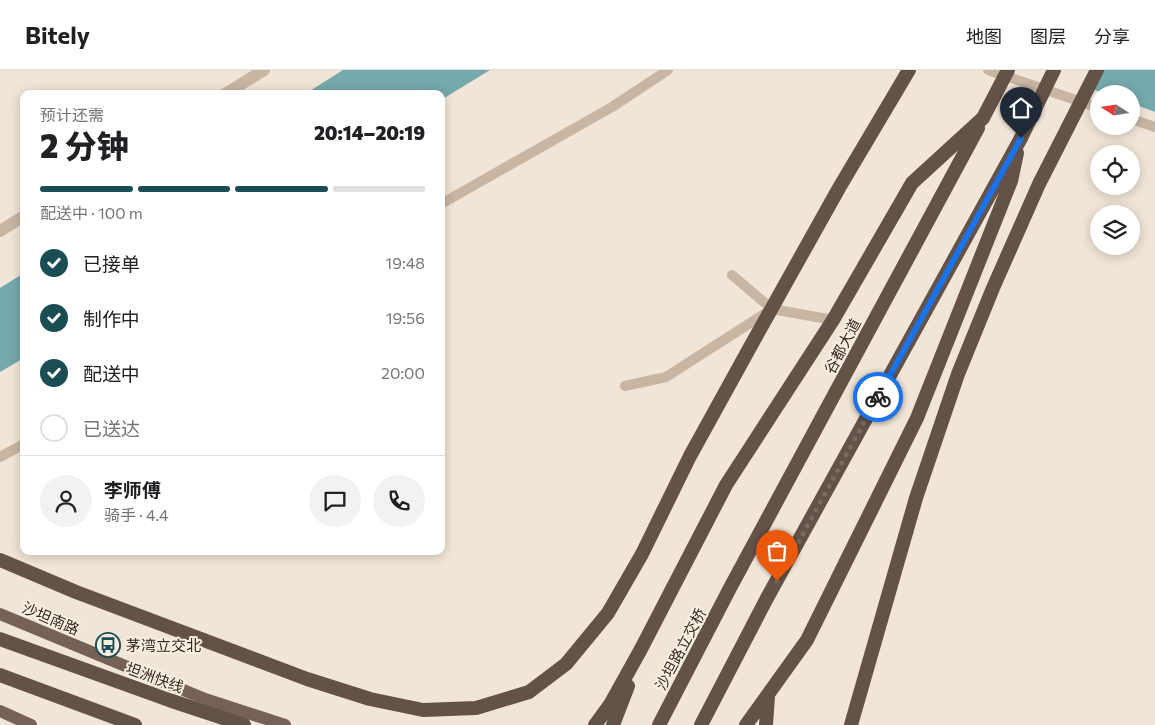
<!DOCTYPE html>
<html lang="zh">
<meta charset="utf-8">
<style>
body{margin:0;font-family:Commissioner,"Noto Sans SC",sans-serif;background:#f2f2f2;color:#202124;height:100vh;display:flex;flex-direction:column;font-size:19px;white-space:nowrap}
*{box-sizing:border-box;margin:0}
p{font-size:16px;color:#757577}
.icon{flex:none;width:28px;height:28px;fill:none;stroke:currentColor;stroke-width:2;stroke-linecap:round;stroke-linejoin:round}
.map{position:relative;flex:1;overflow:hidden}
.panel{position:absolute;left:20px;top:20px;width:425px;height:465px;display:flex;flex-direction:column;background:#fff;border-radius:10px;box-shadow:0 2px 12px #0003}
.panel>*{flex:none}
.needle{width:32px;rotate:282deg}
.buttons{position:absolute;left:1090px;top:15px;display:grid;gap:10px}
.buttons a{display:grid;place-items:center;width:50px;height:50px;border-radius:50%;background:#fff;box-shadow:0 2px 12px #0003;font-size:25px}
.pin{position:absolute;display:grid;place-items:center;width:42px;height:42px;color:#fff;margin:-51px -21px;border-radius:50% 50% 50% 0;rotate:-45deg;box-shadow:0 0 5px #0007}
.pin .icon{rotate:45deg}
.courier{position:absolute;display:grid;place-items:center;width:50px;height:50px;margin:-25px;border:4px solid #1a73e8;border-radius:50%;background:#fff;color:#222;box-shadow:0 1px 6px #0007}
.headline em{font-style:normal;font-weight:800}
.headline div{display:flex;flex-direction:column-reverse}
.headline{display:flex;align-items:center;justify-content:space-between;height:85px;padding:0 20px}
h1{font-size:32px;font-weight:800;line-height:38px}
.bar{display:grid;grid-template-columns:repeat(4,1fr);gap:8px 5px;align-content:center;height:60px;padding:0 20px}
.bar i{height:6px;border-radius:4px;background:#e0e0e0}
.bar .active{background:#1a4e54}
.bar p{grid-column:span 4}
.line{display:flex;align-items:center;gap:12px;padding:0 20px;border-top:1px solid #e0e0e0}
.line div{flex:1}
.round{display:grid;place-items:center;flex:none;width:52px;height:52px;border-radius:26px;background:#f2f2f2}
ol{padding:0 20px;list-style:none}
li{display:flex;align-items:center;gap:15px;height:55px}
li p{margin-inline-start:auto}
li .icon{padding:5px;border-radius:50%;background:#1a4e54;color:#fff;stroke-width:4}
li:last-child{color:#757577}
li i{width:28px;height:28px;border:2px solid #e0e0e0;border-radius:50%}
header{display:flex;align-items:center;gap:30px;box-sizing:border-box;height:70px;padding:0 25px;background:#fff;border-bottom:1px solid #e0e0e0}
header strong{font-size:24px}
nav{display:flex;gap:28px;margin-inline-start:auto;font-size:18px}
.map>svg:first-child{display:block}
.water{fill:#75a9ad}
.pier{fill:#f0e5d6}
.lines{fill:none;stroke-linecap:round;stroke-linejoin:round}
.service{stroke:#c8b5a2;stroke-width:10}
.minor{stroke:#c8b5a2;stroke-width:12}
.primary{stroke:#756155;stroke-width:12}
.trunk{stroke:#645248;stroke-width:14}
.trunk-bridge{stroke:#645248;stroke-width:14}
.done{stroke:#756b62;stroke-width:5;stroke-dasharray:0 9}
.route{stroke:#1a73e8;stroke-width:6}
.labels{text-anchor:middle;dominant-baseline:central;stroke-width:4;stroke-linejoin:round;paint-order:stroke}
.street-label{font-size:15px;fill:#332924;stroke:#f9efe1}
.poi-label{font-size:15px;fill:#332924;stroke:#f9efe1;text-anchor:start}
</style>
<header>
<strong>Bitely</strong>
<nav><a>地图</a><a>图层</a><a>分享</a></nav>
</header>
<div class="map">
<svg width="1155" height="655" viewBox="0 0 1155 655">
<rect width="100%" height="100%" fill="#f0e5d6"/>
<!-- water -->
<path class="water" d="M 343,0 L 490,0 L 441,30 L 441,24 L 305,24 Z
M 1041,0 L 1155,0 L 1155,42 L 1131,33 L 1131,24 L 1106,24 Z
M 24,203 L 24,288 L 0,302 L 0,218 Z"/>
<!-- pier -->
<path class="pier" d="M 1039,0 L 1090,0 L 1081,17 L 1040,2 Z"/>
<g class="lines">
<!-- service -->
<path class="service" d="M 988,0 L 1099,38
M 1131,49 L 1155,57
M 441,134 L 612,37 L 668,0
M 732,205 L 772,239 L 833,250
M 625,316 L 666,307 L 769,241
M 0,387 L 24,374"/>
<!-- minor -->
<path class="minor" d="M 225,24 L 264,0
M 0,161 L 24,146"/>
<!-- primary -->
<path class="primary" d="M 0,544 L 205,629 L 285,655
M 0,641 L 31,655"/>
<!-- trunk -->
<path class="trunk" d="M 0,569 L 169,630 L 244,655
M 0,605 L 135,655
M 595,655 L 611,633 L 641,579 L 726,415 L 833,250 L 912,113 L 983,48
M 613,655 L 628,616
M 659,655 L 730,518 L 978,58
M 701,655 L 767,528 L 1021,68
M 746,655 L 807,570 L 917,348 L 1011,111 L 1017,83
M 766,655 L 768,626"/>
<!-- trunk-bridge -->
<path class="trunk-bridge" d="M 983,48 L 1008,0
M 1021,68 L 1054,0
M 0,490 L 76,522 L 307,609 L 370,629 L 423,640 L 476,638 L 529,622 L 566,594 L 608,543 L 642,484 L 690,386 L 749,279 L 839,118 L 909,0
M 851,655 L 916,428 L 958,304 L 993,218 L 1039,114 L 1097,0"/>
</g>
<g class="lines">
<!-- done -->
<path class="done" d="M 777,511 L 878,327"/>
<!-- route -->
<path class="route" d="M 878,327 L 1021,68"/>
</g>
<!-- icons -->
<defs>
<symbol id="bus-ring" viewBox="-11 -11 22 22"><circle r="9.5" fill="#f9efe1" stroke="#1a4e54" stroke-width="1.5"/><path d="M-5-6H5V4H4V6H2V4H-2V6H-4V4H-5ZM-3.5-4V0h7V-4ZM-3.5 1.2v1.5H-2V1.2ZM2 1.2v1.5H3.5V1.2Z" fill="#1a4e54"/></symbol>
</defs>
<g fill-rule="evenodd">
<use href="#bus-ring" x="94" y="561" width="28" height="28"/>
</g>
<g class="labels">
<!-- street labels -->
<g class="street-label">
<text transform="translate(842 276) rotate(-62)">谷都大道</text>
<text transform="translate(51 548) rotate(23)">沙坦南路</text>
<text transform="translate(680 579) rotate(-62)">沙坦路立交桥</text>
<text transform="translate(155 607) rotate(20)">坦洲快线</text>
</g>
<!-- poi labels -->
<g class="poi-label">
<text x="126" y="575">茅湾立交北</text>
</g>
</g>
</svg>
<div class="buttons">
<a><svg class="needle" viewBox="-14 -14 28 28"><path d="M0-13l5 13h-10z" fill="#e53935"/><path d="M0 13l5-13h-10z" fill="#757577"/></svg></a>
<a><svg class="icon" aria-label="locate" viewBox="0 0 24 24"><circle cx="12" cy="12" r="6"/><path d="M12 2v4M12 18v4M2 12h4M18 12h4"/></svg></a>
<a><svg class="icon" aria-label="layers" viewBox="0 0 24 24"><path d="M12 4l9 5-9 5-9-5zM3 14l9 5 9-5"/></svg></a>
</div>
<div class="pin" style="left:777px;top:511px;background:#ea580c"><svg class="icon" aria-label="bag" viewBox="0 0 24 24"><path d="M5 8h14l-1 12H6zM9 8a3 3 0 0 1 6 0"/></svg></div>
<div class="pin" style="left:1021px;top:68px;background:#1f2937"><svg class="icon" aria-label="home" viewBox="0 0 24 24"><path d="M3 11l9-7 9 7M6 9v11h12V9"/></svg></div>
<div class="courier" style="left:878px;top:327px"><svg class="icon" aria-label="bike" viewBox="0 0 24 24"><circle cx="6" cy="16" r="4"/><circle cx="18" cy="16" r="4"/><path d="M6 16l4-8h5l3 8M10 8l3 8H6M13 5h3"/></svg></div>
<section class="panel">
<div class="headline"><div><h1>2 分钟</h1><p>预计还需</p></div><em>20:14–20:19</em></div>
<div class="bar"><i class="active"></i><i class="active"></i><i class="active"></i><i></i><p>配送中 · 100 m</p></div>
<ol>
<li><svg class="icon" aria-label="check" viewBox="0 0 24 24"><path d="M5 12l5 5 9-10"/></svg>已接单<p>19:48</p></li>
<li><svg class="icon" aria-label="check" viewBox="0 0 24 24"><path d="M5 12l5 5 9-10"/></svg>制作中<p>19:56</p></li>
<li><svg class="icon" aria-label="check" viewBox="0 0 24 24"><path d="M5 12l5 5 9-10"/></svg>配送中<p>20:00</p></li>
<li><i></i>已送达</li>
</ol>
<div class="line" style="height:90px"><a class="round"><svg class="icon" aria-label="person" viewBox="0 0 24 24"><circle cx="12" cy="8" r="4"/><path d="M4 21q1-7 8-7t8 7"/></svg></a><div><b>李师傅</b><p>骑手 · 4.4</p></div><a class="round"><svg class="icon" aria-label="chat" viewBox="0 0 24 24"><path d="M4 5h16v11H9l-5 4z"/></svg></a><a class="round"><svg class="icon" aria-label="phone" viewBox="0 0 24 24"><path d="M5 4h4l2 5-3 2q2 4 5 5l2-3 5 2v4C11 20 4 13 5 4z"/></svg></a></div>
</section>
</div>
